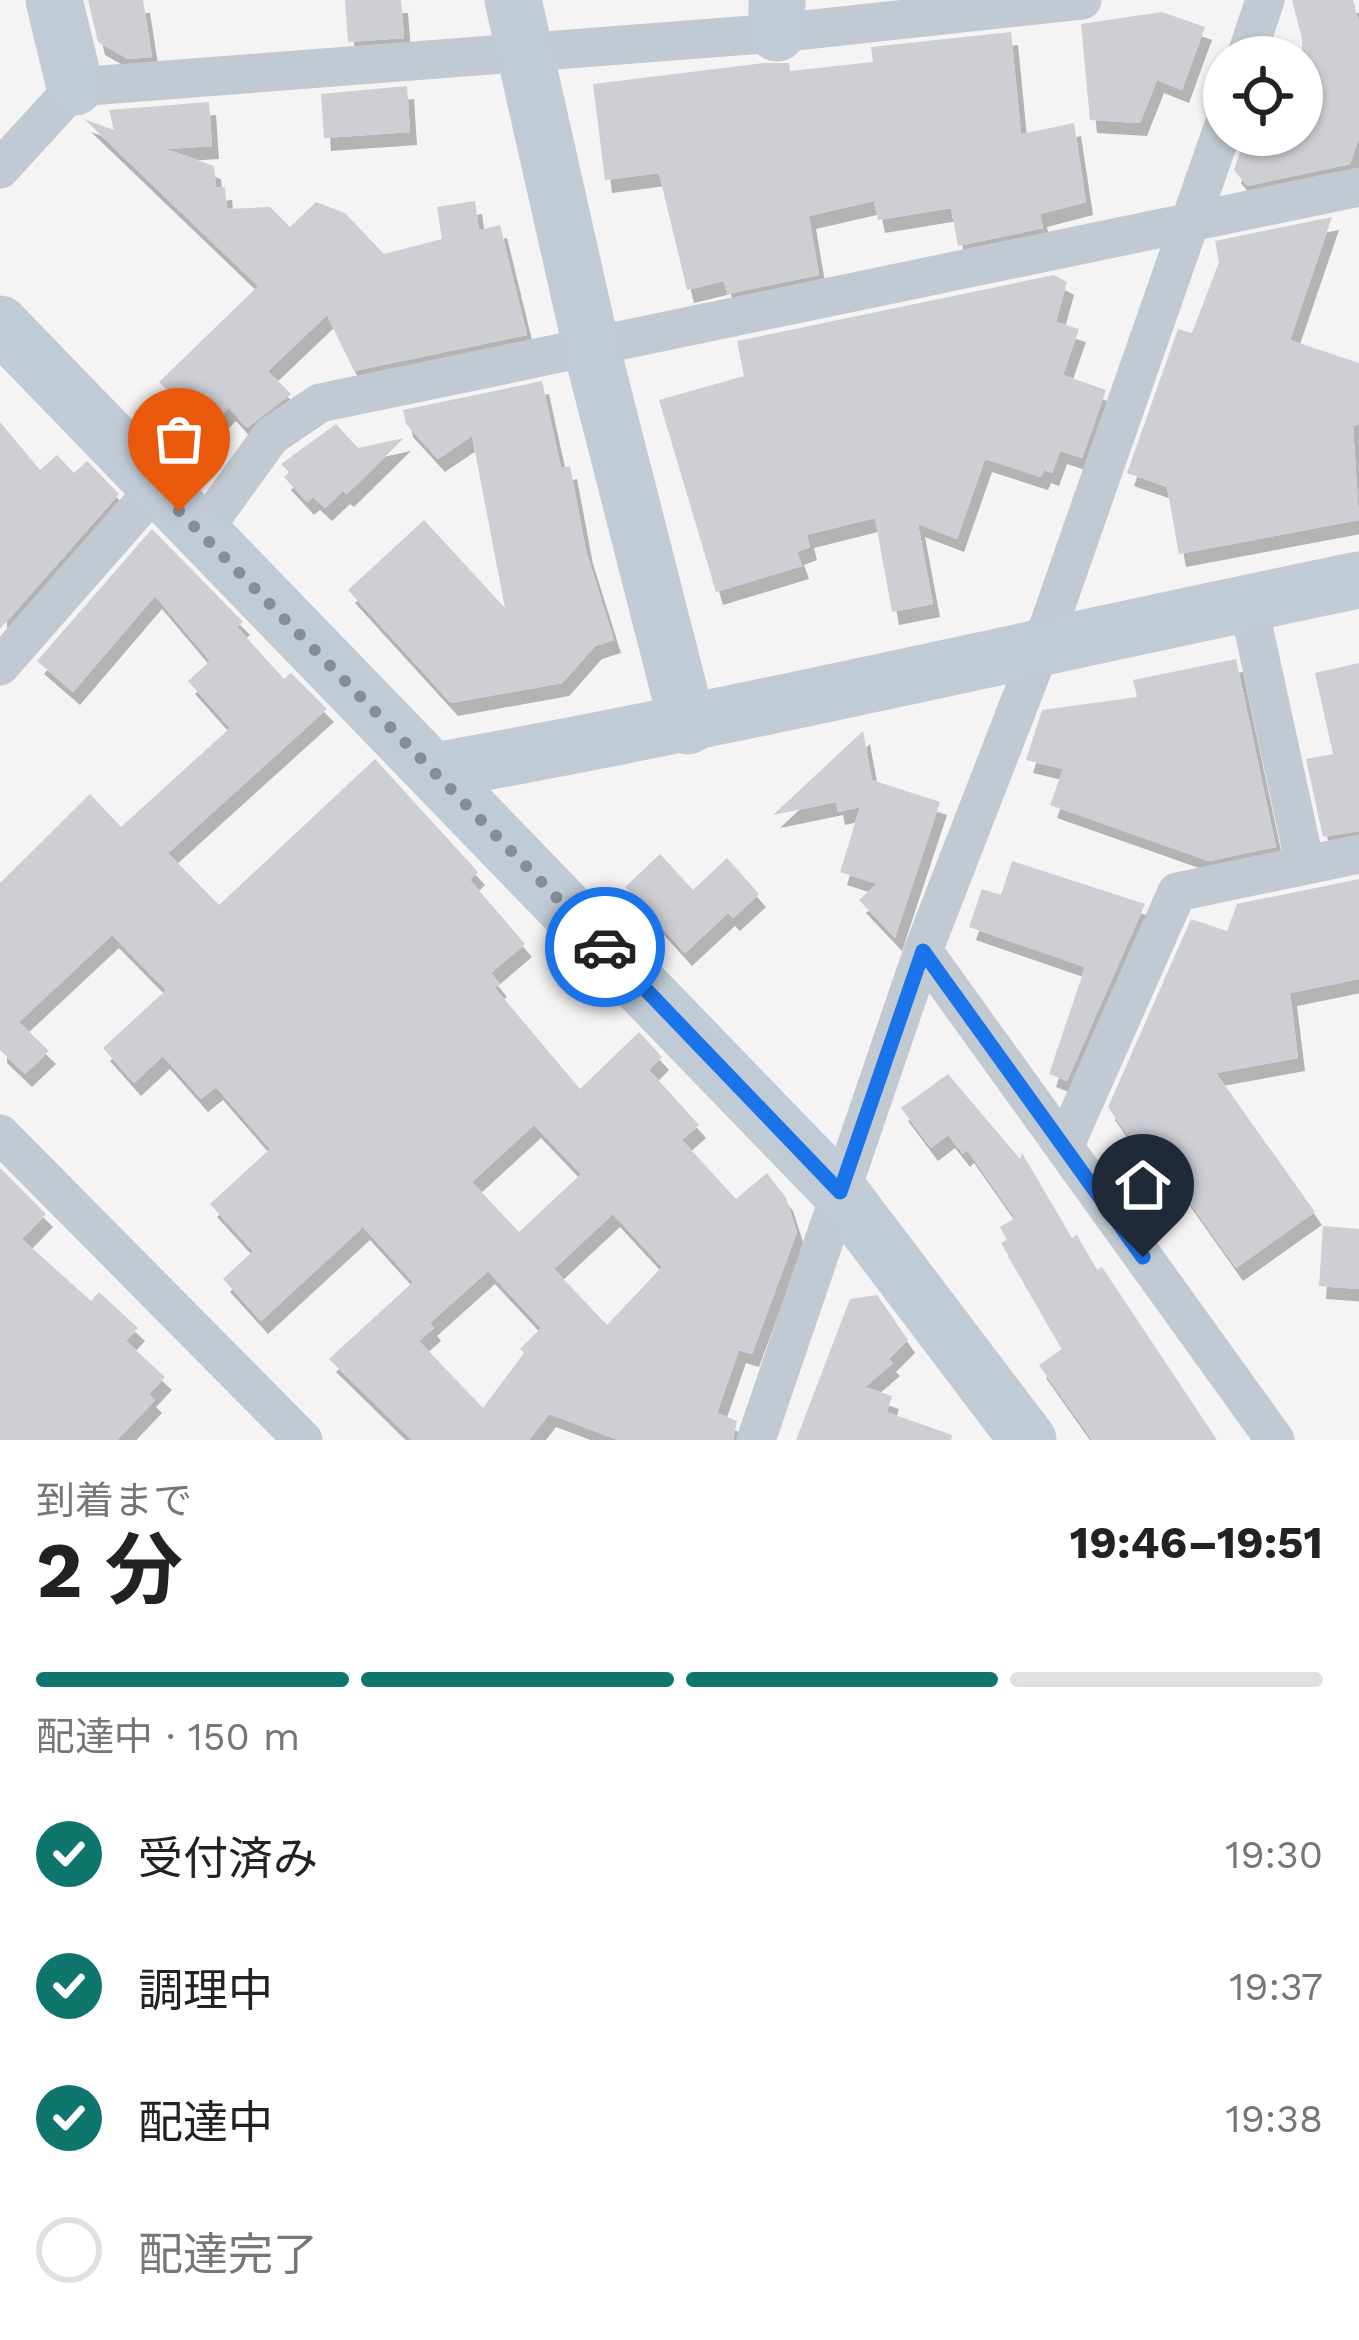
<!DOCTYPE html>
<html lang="ja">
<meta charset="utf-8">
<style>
body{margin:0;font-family:"Work Sans","Noto Sans JP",sans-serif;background:#f6f6f6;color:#222;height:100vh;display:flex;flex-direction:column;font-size:45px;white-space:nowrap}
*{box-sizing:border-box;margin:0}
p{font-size:39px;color:#767676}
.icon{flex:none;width:66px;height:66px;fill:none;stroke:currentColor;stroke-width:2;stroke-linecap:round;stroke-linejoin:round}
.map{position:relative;height:1440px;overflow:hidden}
.drawer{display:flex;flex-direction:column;background:#fff;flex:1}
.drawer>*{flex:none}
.buttons{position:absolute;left:1203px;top:36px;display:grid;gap:24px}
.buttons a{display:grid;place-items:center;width:120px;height:120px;border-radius:50%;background:#fff;box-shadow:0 3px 9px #0004;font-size:60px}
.pin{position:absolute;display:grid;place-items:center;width:102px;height:102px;color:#fff;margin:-123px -51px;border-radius:50% 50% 50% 0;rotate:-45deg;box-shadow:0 0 12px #0007}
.pin .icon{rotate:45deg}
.courier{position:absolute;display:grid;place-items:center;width:120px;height:120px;margin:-60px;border:9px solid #1a73e8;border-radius:50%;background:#fff;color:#222;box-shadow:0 3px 15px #0007}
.headline em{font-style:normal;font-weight:700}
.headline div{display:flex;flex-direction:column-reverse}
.headline{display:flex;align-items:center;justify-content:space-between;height:204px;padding:0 36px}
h1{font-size:78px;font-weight:700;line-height:90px}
.bar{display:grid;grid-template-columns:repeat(4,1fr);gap:18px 12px;align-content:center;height:144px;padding:0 36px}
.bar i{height:15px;border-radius:9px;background:#e0e0e0}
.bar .on{background:#0f766e}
.bar p{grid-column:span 4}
ol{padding:0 36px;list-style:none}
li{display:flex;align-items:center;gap:36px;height:132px}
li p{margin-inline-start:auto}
li .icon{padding:12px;border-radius:50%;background:#0f766e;color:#fff;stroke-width:4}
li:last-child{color:#767676}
li i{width:66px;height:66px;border:6px solid #e0e0e0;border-radius:50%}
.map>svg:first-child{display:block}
.building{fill:#cdcfd5;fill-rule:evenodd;filter:url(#shadow)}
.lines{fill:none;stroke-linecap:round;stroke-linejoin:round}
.street{stroke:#c1cad2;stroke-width:39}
.secondary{stroke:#c1cbd6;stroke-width:57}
.done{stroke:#868d94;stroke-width:12;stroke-dasharray:0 21.6}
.route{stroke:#1a73e8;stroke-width:15}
</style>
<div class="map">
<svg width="1359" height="1440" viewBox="0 0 1359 1440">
<defs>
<filter id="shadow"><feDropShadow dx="7" dy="13" stdDeviation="0" flood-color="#0004"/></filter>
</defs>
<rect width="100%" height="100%" fill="#f5f3f3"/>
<!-- building -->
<path class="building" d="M 88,0 L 143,0 L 152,57 L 128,59 L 98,42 Z
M 345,0 L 401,0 L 404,38 L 348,42 Z
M 1292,0 L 1353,0 L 1359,23 L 1359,138 L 1350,164 L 1247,186 L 1234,170 L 1246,135 L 1302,135 L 1302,38 Z
M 1162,12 L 1205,27 L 1182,90 L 1157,80 L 1140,123 L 1090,120 L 1081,24 Z
M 1011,32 L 1021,134 L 1074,123 L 1086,202 L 1040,214 L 1043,228 L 958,246 L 951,208 L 878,220 L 874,201 L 809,216 L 819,275 L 727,294 L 724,281 L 687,290 L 659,173 L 605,180 L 593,84 L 764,63 L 789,63 L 790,71 L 873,62 L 871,47 Z
M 407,86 L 410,132 L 324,138 L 321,94 Z
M 209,102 L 212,146 L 166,149 L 214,166 L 216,188 L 225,187 L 227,209 L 270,207 L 290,227 L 316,202 L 345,213 L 384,254 L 442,239 L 437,207 L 475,201 L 479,230 L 500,225 L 527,335 L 354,371 L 327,315 L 268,371 L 291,394 L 247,428 L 229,408 L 206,431 L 159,382 L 258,286 L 84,119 L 114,130 L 109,110 Z
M 1332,217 L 1290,340 L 1359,363 L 1359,424 L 1353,426 L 1359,520 L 1179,554 L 1167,487 L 1127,473 L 1178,329 L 1192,333 L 1219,262 L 1215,241 Z
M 1054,275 L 1067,282 L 1056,322 L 1079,329 L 1063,375 L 1106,390 L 1082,458 L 1060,451 L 1052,473 L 1044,470 L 1041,477 L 985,459 L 957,539 L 918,524 L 933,604 L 892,612 L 875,518 L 807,535 L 810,547 L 797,552 L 802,566 L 716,592 L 659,400 L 744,376 L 737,341 Z
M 542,381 L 561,468 L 570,466 L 586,551 L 614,640 L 595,646 L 562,683 L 451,703 L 348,590 L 424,520 L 505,608 L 472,436 L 438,459 L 406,424 L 403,410 Z
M 0,422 L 40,470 L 57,455 L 74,473 L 87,461 L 119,494 L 0,629 Z
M 336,424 L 358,448 L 404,438 L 347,494 L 343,491 L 325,508 L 313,497 L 307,502 L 284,477 L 289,472 L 281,464 Z
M 152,529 L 243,622 L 237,627 L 284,679 L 291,673 L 327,709 L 168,853 L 219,905 L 375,759 L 478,872 L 470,880 L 525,944 L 491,973 L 500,984 L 495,988 L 580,1089 L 639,1032 L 662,1057 L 649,1070 L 699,1125 L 682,1140 L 736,1199 L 767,1173 L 786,1198 L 797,1232 L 752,1354 L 739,1350 L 717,1413 L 737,1421 L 733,1440 L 618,1440 L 549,1414 L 529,1440 L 412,1440 L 329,1359 L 413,1282 L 363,1227 L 261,1321 L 223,1279 L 253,1251 L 210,1204 L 270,1149 L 216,1087 L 201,1099 L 163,1056 L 134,1083 L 103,1048 L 166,990 L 112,935 L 19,1022 L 49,1051 L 25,1074 L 0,1050 L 0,883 L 90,794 L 121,827 L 230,728 L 188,681 L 210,661 L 155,596 L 73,692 L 37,661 ZM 534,1125 L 581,1174 L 519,1232 L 472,1182 ZM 613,1214 L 662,1267 L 607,1325 L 554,1269 ZM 488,1271 L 541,1328 L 520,1349 L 524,1353 L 483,1408 L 419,1341 L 434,1328 L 430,1323 Z
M 1236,659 L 1276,847 L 1209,861 L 1050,805 L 1063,769 L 1026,760 L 1042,710 L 1137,697 L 1133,680 Z
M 1359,663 L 1359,831 L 1323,837 L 1306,759 L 1333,754 L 1315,673 Z
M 863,731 L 872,780 L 940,802 L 895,938 L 859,900 L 877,884 L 840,872 L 860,807 L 838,812 L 836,802 L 773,815 Z
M 660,854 L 693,890 L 727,858 L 759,894 L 733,918 L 728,913 L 685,953 L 625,887 Z
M 1012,861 L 1145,904 L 1067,1081 L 1049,1074 L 1085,967 L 969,927 L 982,889 L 1001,895 Z
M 1359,879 L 1359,979 L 1290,993 L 1298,1058 L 1216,1073 L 1315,1212 L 1236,1268 L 1161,1162 L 1135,1180 L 1113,1148 L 1129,1137 L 1108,1107 L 1191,919 L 1227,931 L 1237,904 Z
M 948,1074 L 1020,1159 L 1022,1153 L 1072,1238 L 1077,1235 L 1097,1270 L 1102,1267 L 1217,1440 L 1092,1440 L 1039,1365 L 1062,1349 L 1001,1243 L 1007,1240 L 1000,1227 L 1015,1218 L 967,1150 L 963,1154 L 948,1135 L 931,1148 L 901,1108 Z
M 0,1168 L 46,1214 L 22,1239 L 91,1301 L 99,1292 L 138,1328 L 126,1341 L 165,1377 L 149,1394 L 155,1400 L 117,1440 L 0,1440 Z
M 1323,1226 L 1359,1229 L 1359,1289 L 1319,1286 Z
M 877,1295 L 908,1340 L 889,1359 L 893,1363 L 865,1387 L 892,1396 L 887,1412 L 952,1435 L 951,1440 L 796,1440 L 850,1299 Z"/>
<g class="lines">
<!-- street -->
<path class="street" d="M 1246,57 L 1265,0
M 0,169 L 75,87 L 777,33 L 1082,0
M 201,533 L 271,436 L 320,403 L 1359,187
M 1248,603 L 1305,865
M 0,666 L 156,488
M 923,951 L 1275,1440
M 0,1134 L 303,1440
M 1064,1147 L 1177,892 L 1359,854
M 756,1440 L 923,951 L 1042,645 L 1224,125"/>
<!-- secondary -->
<path class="secondary" d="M 54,0 L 75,87
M 513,0 L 591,346 L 688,726
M 777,0 L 777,33
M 0,324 L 840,1192 L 1028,1440
M 435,771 C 745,716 1051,643 1359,580"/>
</g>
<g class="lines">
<!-- done -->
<path class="done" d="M 179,511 L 605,947"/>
<!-- route -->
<path class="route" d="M 605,947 L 840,1192 L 923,951 L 1143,1257"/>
</g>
</svg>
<div class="buttons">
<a><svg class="icon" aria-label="locate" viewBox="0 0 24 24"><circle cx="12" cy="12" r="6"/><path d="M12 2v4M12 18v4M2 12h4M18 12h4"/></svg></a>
</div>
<div class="pin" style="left:179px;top:511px;background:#ea580c"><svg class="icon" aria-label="bag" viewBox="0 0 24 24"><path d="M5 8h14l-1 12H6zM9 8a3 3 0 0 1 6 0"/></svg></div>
<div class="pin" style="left:1143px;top:1257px;background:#1f2937"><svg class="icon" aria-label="home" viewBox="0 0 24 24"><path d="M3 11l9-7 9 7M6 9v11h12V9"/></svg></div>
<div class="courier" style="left:605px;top:947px"><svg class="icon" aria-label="car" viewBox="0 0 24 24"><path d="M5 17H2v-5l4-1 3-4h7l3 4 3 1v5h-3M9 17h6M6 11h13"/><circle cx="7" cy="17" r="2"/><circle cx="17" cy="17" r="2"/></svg></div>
</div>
<section class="drawer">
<div class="headline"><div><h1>2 分</h1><p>到着まで</p></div><em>19:46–19:51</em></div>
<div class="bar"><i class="on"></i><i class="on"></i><i class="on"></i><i></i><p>配達中 · 150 m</p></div>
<ol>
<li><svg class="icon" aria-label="check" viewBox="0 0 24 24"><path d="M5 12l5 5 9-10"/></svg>受付済み<p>19:30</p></li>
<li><svg class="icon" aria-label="check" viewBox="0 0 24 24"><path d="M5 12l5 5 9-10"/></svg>調理中<p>19:37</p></li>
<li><svg class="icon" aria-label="check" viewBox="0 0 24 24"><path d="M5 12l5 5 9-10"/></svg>配達中<p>19:38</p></li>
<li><i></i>配達完了</li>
</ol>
</section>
